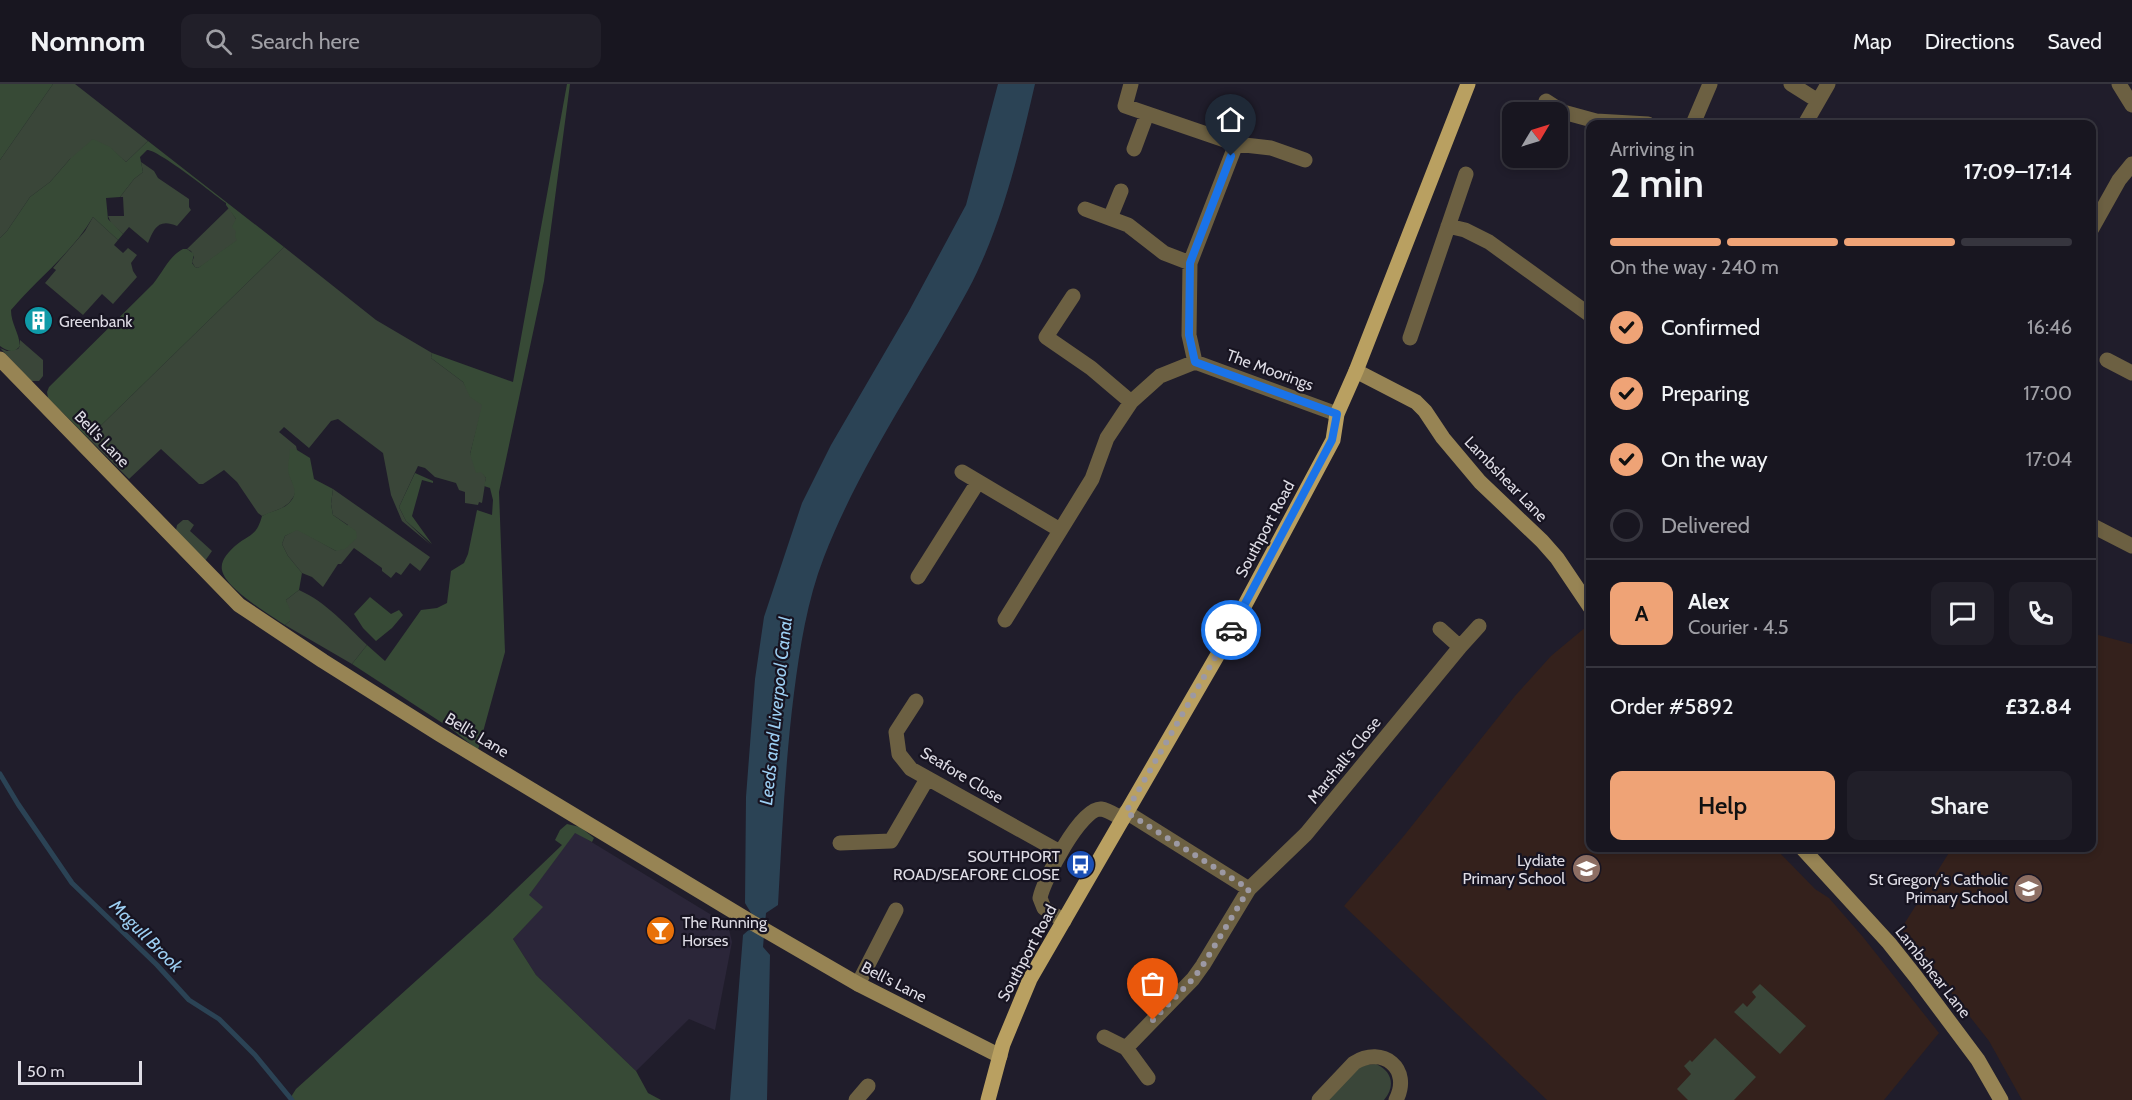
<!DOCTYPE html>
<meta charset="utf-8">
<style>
body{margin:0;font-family:Cabin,sans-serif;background:#211f29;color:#f1f3f6;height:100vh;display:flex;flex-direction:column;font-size:22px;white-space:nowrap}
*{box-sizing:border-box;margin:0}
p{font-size:20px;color:#9f9fa5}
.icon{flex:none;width:33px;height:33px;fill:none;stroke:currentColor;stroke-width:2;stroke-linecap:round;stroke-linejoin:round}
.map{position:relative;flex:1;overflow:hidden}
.drawer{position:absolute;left:1586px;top:36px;width:510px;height:732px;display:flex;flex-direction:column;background:#181620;border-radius:12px;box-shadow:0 3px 9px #0003,0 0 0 2px #36353e}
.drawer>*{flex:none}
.needle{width:39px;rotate:52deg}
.controls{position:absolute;left:1502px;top:18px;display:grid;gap:12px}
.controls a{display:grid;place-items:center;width:66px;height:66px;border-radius:12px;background:#181620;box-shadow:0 3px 9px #0003,0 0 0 2px #36353e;font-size:30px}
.scale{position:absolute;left:18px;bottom:15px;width:124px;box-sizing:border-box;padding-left:6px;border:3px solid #dedce5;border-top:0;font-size:16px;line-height:21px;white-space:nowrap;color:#dedce5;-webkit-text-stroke:4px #171421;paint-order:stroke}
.pin{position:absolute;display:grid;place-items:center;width:51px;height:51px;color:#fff;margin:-62px -26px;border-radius:50% 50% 50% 0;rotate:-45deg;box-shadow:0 0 6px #0007}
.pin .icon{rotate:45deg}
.courier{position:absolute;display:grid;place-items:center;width:60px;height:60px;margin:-30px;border:4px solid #1a73e8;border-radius:50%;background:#fff;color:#222;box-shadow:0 2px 8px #0007}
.headline em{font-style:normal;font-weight:600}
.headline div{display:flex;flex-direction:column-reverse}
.headline{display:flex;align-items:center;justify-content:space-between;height:102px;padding:0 24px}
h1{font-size:39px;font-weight:600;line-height:45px}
.bar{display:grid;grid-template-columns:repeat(4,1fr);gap:9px 6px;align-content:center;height:72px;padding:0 24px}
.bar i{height:8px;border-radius:4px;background:#36353e}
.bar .active{background:#efa376}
.bar p{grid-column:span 4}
.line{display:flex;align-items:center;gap:15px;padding:0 24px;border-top:2px solid #36353e}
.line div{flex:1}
.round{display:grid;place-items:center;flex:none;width:63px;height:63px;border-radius:12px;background:#211f29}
ol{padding:0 24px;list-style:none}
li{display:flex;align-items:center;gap:18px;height:66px}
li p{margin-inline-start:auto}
li .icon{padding:6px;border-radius:50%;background:#efa376;color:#111;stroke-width:4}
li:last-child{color:#9f9fa5}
li i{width:33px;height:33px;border:3px solid #36353e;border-radius:50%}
.primary-button{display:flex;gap:12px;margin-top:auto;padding:12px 24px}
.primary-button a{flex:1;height:69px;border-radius:12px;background:#efa376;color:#111;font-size:24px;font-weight:600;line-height:69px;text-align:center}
.primary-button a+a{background:#211f29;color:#f1f3f6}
header{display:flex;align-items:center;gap:36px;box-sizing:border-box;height:84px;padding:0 30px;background:#181620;border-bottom:2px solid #36353e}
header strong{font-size:28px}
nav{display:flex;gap:33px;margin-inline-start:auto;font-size:21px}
.search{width:420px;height:54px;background:#211f29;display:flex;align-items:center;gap:15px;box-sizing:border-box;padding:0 21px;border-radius:12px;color:#9f9fa5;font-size:22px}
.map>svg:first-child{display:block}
.built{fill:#2b2639}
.education{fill:#34211c}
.green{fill:#3a4639}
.forest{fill:#374a36}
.water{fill:#2b4355}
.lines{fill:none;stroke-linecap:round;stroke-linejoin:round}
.stream{stroke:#2b4355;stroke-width:5}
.street{stroke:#6c6042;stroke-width:15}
.secondary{stroke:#978454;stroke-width:15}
.primary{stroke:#b9a061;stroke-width:15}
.done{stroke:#9c99a4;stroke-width:6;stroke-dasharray:0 10.8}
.route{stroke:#1a73e8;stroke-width:8}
.labels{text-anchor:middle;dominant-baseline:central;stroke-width:4.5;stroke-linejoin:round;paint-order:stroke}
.poi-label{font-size:16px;fill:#dedce5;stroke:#171421;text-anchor:end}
.street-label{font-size:16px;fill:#dedce5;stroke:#171421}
.water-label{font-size:18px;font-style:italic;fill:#9ccef2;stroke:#171421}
</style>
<header>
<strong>Nomnom</strong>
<div class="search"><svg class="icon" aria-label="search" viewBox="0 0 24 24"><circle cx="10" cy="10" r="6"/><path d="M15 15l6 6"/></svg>Search here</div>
<nav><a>Map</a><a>Directions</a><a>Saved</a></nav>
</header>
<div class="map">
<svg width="2132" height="1016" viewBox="0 0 2132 1016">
<rect width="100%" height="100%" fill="#201d2b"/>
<!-- built -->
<path class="built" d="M 575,748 L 728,841 L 732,858 L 715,946 L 689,935 L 636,987 L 536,891 L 513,855 L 542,823 L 528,812 Z"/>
<!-- education -->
<path class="education" d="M 1587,542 L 1590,547 L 1590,764 L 1775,764 L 1815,805 L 1829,814 L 1863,853 L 1939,949 L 1884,1016 L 1547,1016 L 1344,822 L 1403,753 L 1515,612 L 1551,572 Z
M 2091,549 L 2132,560 L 2132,1016 L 2022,1016 L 1989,957 L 1901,845 L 1952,764 L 2091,764 Z"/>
<!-- green -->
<path class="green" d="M 53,0 L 75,0 L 148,57 L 126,78 L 110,64 L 70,75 L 50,98 L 30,113 L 7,147 L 0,154 L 0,76 Z
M 141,78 L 154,87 L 158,94 L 189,115 L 189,123 L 191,126 L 177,142 C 158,134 154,145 148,159 L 129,143 L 123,150 L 111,139 L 108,132 L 124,132 L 123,113 L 120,113 L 134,95 L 143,88 Z
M 229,124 L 236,135 L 238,156 L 203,181 L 198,184 L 195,183 L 192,178 L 194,173 L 191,167 L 187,165 Z
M 93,133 L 118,156 L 114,161 L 123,169 L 128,164 L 137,171 L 131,179 L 133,187 L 137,193 L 113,220 L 102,210 L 83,231 L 45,199 L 56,186 L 53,184 L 85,147 Z
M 284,163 L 376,236 L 432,269 L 431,274 L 463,298 L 467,305 L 483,321 L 470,370 L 486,394 L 482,419 L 479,418 L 478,421 L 465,419 L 465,408 L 459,406 L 456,399 L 435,393 L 425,384 L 418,382 L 399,423 L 406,437 L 431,461 L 402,437 L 391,411 L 383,369 L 338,335 L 331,337 L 309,364 L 284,343 L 279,348 L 296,362 L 297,366 L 290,366 L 291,395 L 296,406 L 294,412 L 289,419 L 282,424 L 262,432 L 258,429 L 237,398 L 224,386 L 203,400 L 199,400 L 161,365 L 129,395 L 88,354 Z
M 20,256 L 43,276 L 43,292 L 39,297 L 31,297 L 0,264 L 7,267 L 18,265 L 20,262 Z
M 333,405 L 430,473 L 420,487 L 410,479 L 401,491 L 396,488 L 391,494 L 382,487 L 382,484 L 354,464 L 341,480 L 338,480 L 323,503 L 312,493 L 302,489 L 288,472 L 282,460 L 285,452 L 297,445 L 336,467 L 348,441 L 333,431 L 331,420 Z
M 183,436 L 188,436 L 194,441 L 190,447 L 212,467 L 205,477 L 176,446 L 177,441 Z
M 299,506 C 326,518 346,541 367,561 L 352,580 L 285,541 L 290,537 L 286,516 Z
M 1760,900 L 1806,942 L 1780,970 L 1734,928 L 1743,919 L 1747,923 L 1756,913 L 1752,908 Z
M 1715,954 L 1756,993 L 1734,1016 L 1688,1016 L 1677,1005 L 1691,990 L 1684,982 L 1690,976 L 1692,978 Z
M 1376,980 C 1392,987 1396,1002 1384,1016 L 1328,1016 L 1357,985 L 1363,981 Z"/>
<!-- forest -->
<path class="forest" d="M 0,0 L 53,0 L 0,76 Z
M 567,0 L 570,0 L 544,197 L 499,408 L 505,568 L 478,666 L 450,644 L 352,580 L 367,561 L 385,577 L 421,526 L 437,524 L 447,519 L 451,487 L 464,479 L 468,470 L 477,426 L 492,431 L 493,416 L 490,404 L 484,402 L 486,394 L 481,388 L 476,389 L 470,370 L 482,321 L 470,313 L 463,298 L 431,274 L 432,269 L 513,298 Z
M 93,55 L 110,63 L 126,78 L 148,57 L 284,163 L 88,354 L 48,314 L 47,308 L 49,303 L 153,200 C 163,188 169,172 183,165 L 187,165 L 194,170 L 192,179 L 195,183 L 198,184 L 237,156 L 235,153 L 236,147 L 232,143 L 236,135 L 226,121 L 226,119 C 212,109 159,66 147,66 L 140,73 L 143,88 L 134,95 L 120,113 L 106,114 L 108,135 L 123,150 L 118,156 L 93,133 C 72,169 38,194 11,226 C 11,240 19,248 20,262 C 14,270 7,267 0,262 L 0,154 L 7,147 L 30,113 L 50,98 L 70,75 Z
M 290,365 L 297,366 L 310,374 L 314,395 L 333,405 L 331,420 L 333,431 L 356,447 L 357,454 L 345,465 L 336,467 L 297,446 L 285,452 L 282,460 L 288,472 L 302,489 L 299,506 L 286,516 L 290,526 L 290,537 L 285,541 C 270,531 225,504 222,486 C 220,476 229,468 235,462 C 251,449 256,453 262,432 C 271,427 281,426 288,420 C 302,408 289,398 288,385 C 288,379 290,371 290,365 Z
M 415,389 L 433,397 L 433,399 L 422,396 L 412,432 L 432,460 L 406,437 L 399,423 Z
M 370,513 L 391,530 L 399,526 L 403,531 L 392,544 L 376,557 L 363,544 L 354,530 Z
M 567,740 L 580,743 L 594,754 L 592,758 L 575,749 L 529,811 L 543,823 L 513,855 L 536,891 L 636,987 L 648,1009 L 661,1016 L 289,1016 L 296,1005 L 488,832 L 562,761 L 555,756 L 560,746 Z"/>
<!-- water -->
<path class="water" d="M 998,0 L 1035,0 C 1020,66 1000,147 968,206 C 920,295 861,378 824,473 C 807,517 800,563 794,609 C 785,680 782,751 778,821 L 766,829 L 763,863 L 770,871 L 767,1016 L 730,1016 L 743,851 L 752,843 L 754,834 L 745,819 L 746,713 L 755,595 L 764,533 L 802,419 L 831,361 L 909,227 L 966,121 Z"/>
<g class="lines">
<!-- stream -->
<path class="stream" d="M 0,690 L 18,720 L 72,799 L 157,881 L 189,916 L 219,935 L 255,971 L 292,1016"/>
<!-- street -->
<path class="street" d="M 1131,0 L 1125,22 L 1236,60 L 1271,64 L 1305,76
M 1791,0 L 1818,17
M 2119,0 L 2132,21
M 1546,17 L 1563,28 L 1557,41
M 1563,28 L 1596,37 L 1648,40
M 1693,40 L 1710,0
M 1805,40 L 1828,0
M 1134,65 L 1147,30
M 1085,125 L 1128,141 L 1164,169 L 1190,179
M 1110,134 L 1121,107
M 1448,142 L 1465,146 L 1489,158 L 1590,231
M 2091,146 L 2119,96 L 2132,80
M 1073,212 L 1046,253 L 1091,284 L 1131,318
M 1410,254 L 1466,90
M 2107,276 L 2132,289
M 1195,278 L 1189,251 L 1190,179 L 1236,60
M 962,388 L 1060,446
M 2091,441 L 2132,462
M 918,493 L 978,398
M 1005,536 L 1092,395 L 1107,354 L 1131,318 L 1160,292 L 1195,278 L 1337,330
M 1440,545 L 1460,563 L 1479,542
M 916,617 L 896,648 L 899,670 L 911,685 L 1060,768
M 1126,728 L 1249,805
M 840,759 L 891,757 L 927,695
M 1064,837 L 1044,824 L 1040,814 C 1043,797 1081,723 1101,725 C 1108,726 1117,732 1123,735
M 858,900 L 896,826
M 1104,953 L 1126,964 L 1148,994
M 1126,964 L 1193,895 L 1203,881 L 1249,805 L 1306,750 L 1460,563
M 856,1016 L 868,1002
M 1319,1016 L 1354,979 C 1383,961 1412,985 1396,1016"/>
<!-- secondary -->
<path class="secondary" d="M 0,275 L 239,521 L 323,577 L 439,650 L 751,838 L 858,900 L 1000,972
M 1356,287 L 1416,318 L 1425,327 L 1443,354 L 1480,398 L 1542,457 L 1557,474 L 1590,523
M 1802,764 L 1889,859 L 1916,893 L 1978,976 L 2001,1016"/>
<!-- primary -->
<path class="primary" d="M 988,1016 L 1003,960 L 1030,895 L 1224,560 L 1333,356 L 1337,330 L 1356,287 L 1468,0"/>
</g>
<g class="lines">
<!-- done -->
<path class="done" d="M 1153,936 L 1193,895 L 1203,881 L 1249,805 L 1126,728 L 1231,546"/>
<!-- route -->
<path class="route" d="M 1231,72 L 1190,179 L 1189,251 L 1195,278 L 1337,330 L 1332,356 L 1231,546"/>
</g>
<!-- icons -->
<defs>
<symbol id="building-disc" viewBox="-11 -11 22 22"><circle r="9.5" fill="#0f9aa8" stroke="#171421"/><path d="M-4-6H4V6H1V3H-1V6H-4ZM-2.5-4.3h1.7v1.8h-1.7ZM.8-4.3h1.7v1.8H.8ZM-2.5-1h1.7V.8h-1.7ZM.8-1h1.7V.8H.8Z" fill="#fff"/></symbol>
<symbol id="bus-disc" viewBox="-11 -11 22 22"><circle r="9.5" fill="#1a4fb4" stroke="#171421"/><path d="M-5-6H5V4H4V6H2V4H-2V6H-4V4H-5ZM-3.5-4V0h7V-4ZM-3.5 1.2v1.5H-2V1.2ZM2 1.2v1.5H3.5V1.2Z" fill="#fff"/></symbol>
<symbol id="school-disc" viewBox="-11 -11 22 22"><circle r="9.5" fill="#8d6e63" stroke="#171421"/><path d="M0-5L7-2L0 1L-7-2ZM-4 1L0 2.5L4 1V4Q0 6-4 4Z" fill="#fff"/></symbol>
<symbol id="bar-disc" viewBox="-11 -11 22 22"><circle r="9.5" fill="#e8710a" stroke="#171421"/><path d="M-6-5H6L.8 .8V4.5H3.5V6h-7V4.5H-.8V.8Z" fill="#fff"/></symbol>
</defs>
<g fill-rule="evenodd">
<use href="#building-disc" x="22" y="220" width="33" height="33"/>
<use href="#bus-disc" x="1064" y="764" width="33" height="33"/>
<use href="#school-disc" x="1570" y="768" width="33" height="33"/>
<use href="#school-disc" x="2012" y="788" width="33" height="33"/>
<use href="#bar-disc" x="644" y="830" width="33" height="33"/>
</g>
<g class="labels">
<!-- poi labels -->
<g class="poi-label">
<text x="59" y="237" text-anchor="start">Greenbank</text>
<text x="1060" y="772">SOUTHPORT<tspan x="1060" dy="18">ROAD/SEAFORE CLOSE</tspan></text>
<text x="1565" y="776">Lydiate<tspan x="1565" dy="18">Primary School</tspan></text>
<text x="2008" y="795">St Gregory's Catholic<tspan x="2008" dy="18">Primary School</tspan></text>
<text x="682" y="838" text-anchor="start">The Running<tspan x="682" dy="18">Horses</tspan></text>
</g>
<!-- street labels -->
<g class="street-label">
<text transform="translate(1270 286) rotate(20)">The Moorings</text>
<text transform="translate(102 355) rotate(46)">Bell's Lane</text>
<text transform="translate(1506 395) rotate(46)">Lambshear Lane</text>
<text transform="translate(1265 445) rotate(-62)">Southport Road</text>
<text transform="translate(477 651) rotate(31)">Bell's Lane</text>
<text transform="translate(1344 676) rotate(-51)">Marshall's Close</text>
<text transform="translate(962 691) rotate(31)">Seafore Close</text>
<text transform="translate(1027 869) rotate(-62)">Southport Road</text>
<text transform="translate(1933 888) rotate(52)">Lambshear Lane</text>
<text transform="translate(894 898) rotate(27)">Bell's Lane</text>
</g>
<!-- water labels -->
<g class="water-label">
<text transform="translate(776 627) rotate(-84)">Leeds and Liverpool Canal</text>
<text transform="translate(146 852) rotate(45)">Magull Brook</text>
</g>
</g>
</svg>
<div class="controls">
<a><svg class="needle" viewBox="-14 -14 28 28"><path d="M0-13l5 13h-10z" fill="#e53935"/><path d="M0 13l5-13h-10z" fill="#9f9fa5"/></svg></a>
</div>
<div class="scale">50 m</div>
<div class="pin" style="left:1153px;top:936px;background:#ea580c"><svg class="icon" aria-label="bag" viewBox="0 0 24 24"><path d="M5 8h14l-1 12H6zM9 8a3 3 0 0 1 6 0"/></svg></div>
<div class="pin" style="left:1231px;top:72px;background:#1f2937"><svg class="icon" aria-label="home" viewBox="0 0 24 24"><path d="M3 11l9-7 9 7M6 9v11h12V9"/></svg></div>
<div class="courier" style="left:1231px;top:546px"><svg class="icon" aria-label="car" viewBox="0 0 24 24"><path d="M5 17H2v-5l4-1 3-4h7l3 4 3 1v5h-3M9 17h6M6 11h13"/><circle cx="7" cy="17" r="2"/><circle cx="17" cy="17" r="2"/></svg></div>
<section class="drawer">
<div class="headline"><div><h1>2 min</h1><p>Arriving in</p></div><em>17:09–17:14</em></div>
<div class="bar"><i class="active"></i><i class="active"></i><i class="active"></i><i></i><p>On the way · 240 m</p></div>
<ol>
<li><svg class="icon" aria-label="check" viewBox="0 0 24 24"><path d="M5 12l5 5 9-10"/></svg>Confirmed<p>16:46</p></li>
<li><svg class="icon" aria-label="check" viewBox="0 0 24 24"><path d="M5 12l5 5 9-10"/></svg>Preparing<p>17:00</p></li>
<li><svg class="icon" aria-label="check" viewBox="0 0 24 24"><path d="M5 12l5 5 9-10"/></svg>On the way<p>17:04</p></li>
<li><i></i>Delivered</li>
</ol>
<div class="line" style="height:108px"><b class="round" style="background:#efa376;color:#111">A</b><div><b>Alex</b><p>Courier · 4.5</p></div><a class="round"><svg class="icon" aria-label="chat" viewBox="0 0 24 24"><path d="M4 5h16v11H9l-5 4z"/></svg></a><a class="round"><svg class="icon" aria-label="phone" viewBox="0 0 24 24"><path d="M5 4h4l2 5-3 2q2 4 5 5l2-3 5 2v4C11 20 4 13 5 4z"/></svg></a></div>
<div class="line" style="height:78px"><div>Order #5892</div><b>£32.84</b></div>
<div class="primary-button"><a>Help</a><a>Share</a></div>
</section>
</div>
